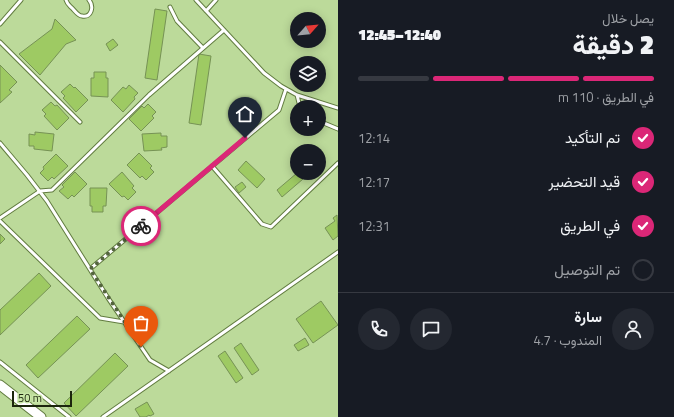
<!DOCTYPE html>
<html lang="ar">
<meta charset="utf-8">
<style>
body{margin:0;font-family:"Titillium Web",Vazirmatn,sans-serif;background:#242831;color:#f1f3f6;direction:rtl;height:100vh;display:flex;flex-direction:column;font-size:15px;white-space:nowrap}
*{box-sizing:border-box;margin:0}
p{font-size:13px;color:#9ea1a6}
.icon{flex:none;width:22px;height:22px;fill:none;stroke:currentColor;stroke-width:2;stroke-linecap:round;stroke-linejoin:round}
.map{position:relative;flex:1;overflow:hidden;direction:ltr}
.panel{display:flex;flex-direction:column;background:#171b24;width:336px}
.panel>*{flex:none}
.needle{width:26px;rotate:63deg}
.tools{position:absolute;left:290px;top:12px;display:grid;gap:8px}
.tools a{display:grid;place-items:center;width:36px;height:36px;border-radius:50%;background:#171b24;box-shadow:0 2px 10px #0003;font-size:20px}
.scale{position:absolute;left:12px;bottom:10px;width:60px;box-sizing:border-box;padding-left:4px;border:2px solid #1c260d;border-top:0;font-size:11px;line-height:14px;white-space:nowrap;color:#1c260d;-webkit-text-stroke:3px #c9e7a7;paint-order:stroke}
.pin{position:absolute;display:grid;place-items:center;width:34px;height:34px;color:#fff;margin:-41px -17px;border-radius:50% 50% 50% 0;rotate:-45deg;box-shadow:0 0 4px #0007}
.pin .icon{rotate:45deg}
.courier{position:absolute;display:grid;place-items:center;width:40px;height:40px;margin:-20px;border:3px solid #db2777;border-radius:50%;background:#fff;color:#222;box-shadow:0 1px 5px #0007}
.summary em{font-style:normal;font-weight:800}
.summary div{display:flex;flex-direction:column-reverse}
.summary{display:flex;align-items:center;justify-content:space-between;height:68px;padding:0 20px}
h1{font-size:26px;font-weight:800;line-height:30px}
.bar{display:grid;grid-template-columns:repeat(4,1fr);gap:6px 4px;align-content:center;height:48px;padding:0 20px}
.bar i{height:5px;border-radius:3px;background:#363941}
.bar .selected{background:#db2777}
.bar p{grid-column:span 4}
.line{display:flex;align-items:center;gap:10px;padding:0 20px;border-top:1px solid #363941}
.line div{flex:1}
.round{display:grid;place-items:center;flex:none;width:42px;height:42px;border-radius:21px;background:#242831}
ol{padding:0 20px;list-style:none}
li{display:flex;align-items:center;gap:12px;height:44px}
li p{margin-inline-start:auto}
li .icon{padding:4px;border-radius:50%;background:#db2777;color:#fff;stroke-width:4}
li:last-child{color:#9ea1a6}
li i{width:22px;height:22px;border:2px solid #363941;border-radius:50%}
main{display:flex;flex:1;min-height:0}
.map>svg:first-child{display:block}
.building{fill:#9eca63;stroke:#769255}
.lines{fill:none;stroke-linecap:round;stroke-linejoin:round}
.lane-casing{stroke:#627c40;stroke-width:5}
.secondary-casing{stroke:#627c40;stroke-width:11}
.lane{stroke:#fff;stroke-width:3}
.secondary{stroke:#fff;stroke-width:9}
.done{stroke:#54653e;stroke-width:4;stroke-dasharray:0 7.2}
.route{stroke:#db2777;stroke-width:5}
</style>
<main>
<section class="panel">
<div class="summary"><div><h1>2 دقيقة</h1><p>يصل خلال</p></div><em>12:40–12:45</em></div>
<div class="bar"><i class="selected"></i><i class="selected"></i><i class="selected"></i><i></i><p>في الطريق · 110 m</p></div>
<ol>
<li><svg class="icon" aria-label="check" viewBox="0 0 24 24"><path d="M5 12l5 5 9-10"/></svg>تم التأكيد<p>12:14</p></li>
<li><svg class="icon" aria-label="check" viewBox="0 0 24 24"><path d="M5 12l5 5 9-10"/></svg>قيد التحضير<p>12:17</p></li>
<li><svg class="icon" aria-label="check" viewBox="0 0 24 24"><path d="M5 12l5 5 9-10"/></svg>في الطريق<p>12:31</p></li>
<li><i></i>تم التوصيل</li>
</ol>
<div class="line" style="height:72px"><a class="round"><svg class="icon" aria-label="person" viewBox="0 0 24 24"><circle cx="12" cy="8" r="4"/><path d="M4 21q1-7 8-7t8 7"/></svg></a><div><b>سارة</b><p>المندوب · 4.7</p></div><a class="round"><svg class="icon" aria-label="chat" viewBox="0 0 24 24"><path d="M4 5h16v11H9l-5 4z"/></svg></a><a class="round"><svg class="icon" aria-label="phone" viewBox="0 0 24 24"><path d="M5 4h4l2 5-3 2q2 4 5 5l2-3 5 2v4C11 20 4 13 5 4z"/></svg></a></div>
</section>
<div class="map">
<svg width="338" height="417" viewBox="0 0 338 417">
<rect width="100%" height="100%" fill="#bcda9a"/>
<!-- building -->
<path class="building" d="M 155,9 L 167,11 L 157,80 L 145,78 Z
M 55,19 L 76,40 L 66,44 L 40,75 L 19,54 L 52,29 Z
M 113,39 L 118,45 L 110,51 L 106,44 Z
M 199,54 L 211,56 L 201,125 L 189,123 Z
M 0,65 L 17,82 L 9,90 L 12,92 L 0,103 Z
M 94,72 L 106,72 L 106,78 L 108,78 L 108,97 L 91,96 L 91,78 L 94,78 Z
M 70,84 L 74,88 L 75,87 L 88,100 L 76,112 L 63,98 L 65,96 L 61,92 Z
M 129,85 L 138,93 L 134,97 L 135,99 L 123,112 L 111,100 L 123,87 L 126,89 Z
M 51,102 L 55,106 L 57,105 L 69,118 L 57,130 L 44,116 L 46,114 L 42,110 Z
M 148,104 L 156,112 L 152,116 L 154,118 L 141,131 L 129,119 L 142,106 L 144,108 Z
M 35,132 L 54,134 L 52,151 L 34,149 L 34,146 L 29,146 L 29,134 L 35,135 Z
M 161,133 L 161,136 L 167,136 L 167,147 L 161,148 L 162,150 L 144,151 L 142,134 Z
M 139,153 L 152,166 L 150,168 L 154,172 L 146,180 L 142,176 L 140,178 L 127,165 Z
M 56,154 L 68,166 L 54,179 L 52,177 L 48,181 L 40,173 L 44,169 L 43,167 Z
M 246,161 L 265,179 L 257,188 L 238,170 Z
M 75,172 L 87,184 L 74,197 L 72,195 L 68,199 L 59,191 L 64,187 L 62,185 Z
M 122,172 L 134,186 L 132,188 L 136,192 L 128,200 L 124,196 L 122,197 L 109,184 Z
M 297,173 L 310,173 L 282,197 L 277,190 Z
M 242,182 L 246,187 L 239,193 L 235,187 Z
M 90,188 L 107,188 L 106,206 L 103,206 L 103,212 L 92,212 L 92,206 L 90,206 Z
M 337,215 L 338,236 L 333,240 L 325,228 L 335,221 L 333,218 Z
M 0,234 L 5,239 L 0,244 Z
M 39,273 L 51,286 L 0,335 L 0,310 Z
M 321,301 L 338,325 L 313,343 L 296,319 Z
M 77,316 L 90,329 L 38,378 L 26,365 Z
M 305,338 L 309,345 L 298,351 L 294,345 Z
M 241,343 L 259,370 L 252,375 L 234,348 Z
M 225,351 L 243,378 L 236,383 L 218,356 Z
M 115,353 L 128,366 L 76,416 L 64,403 Z
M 147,402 L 154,414 L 150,416 L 149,415 L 146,417 L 140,417 L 135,409 Z"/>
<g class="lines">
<defs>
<path id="lane" d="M 66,0 C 67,4 69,5 72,8 C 75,11 78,16 82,16 C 92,18 94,6 89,0
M 196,0 L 264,73 L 281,86 L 297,95 L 338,108
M 170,7 L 177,21 L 203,48
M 206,11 L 216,0
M 0,24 L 21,0
M 0,42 L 80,122
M 297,95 L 300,107
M 319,121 L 338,129
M 0,143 L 27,175 L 47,201 L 108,298 L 150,360 L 169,371
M 212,166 L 262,224 L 271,227 L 338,163
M 0,218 L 40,191 L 52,190 L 149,95 L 224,30
M 0,221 L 100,318 L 124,322
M 90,269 L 279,110 L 286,89
M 0,362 L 69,417
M 103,417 L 338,252"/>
<path id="secondary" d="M 0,385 L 41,417"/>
</defs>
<!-- lane casing -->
<use href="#lane" class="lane-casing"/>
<!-- secondary casing -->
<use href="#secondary" class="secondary-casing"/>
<!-- lane -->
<use href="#lane" class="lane"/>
<!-- secondary -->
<use href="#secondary" class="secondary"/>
</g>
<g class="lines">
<!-- done -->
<path class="done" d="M 141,226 L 90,269 L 141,347"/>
<!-- route -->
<path class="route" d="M 141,226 L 245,138"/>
</g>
</svg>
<div class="tools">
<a><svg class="needle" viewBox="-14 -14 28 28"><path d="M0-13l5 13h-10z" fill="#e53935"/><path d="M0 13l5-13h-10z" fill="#9ea1a6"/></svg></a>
<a><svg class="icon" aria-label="layers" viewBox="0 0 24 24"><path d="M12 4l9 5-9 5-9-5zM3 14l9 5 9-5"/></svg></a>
<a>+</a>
<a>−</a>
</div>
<div class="scale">50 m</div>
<div class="pin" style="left:141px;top:347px;background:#ea580c"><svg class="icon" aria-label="bag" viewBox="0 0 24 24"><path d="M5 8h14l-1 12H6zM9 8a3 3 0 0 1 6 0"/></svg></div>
<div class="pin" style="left:245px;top:138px;background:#1f2937"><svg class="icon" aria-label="home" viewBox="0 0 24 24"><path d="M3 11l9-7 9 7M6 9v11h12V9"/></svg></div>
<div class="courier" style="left:141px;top:226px"><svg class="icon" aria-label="bike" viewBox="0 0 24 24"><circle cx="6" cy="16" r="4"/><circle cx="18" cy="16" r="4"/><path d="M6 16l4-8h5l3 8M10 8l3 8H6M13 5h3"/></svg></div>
</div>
</main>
